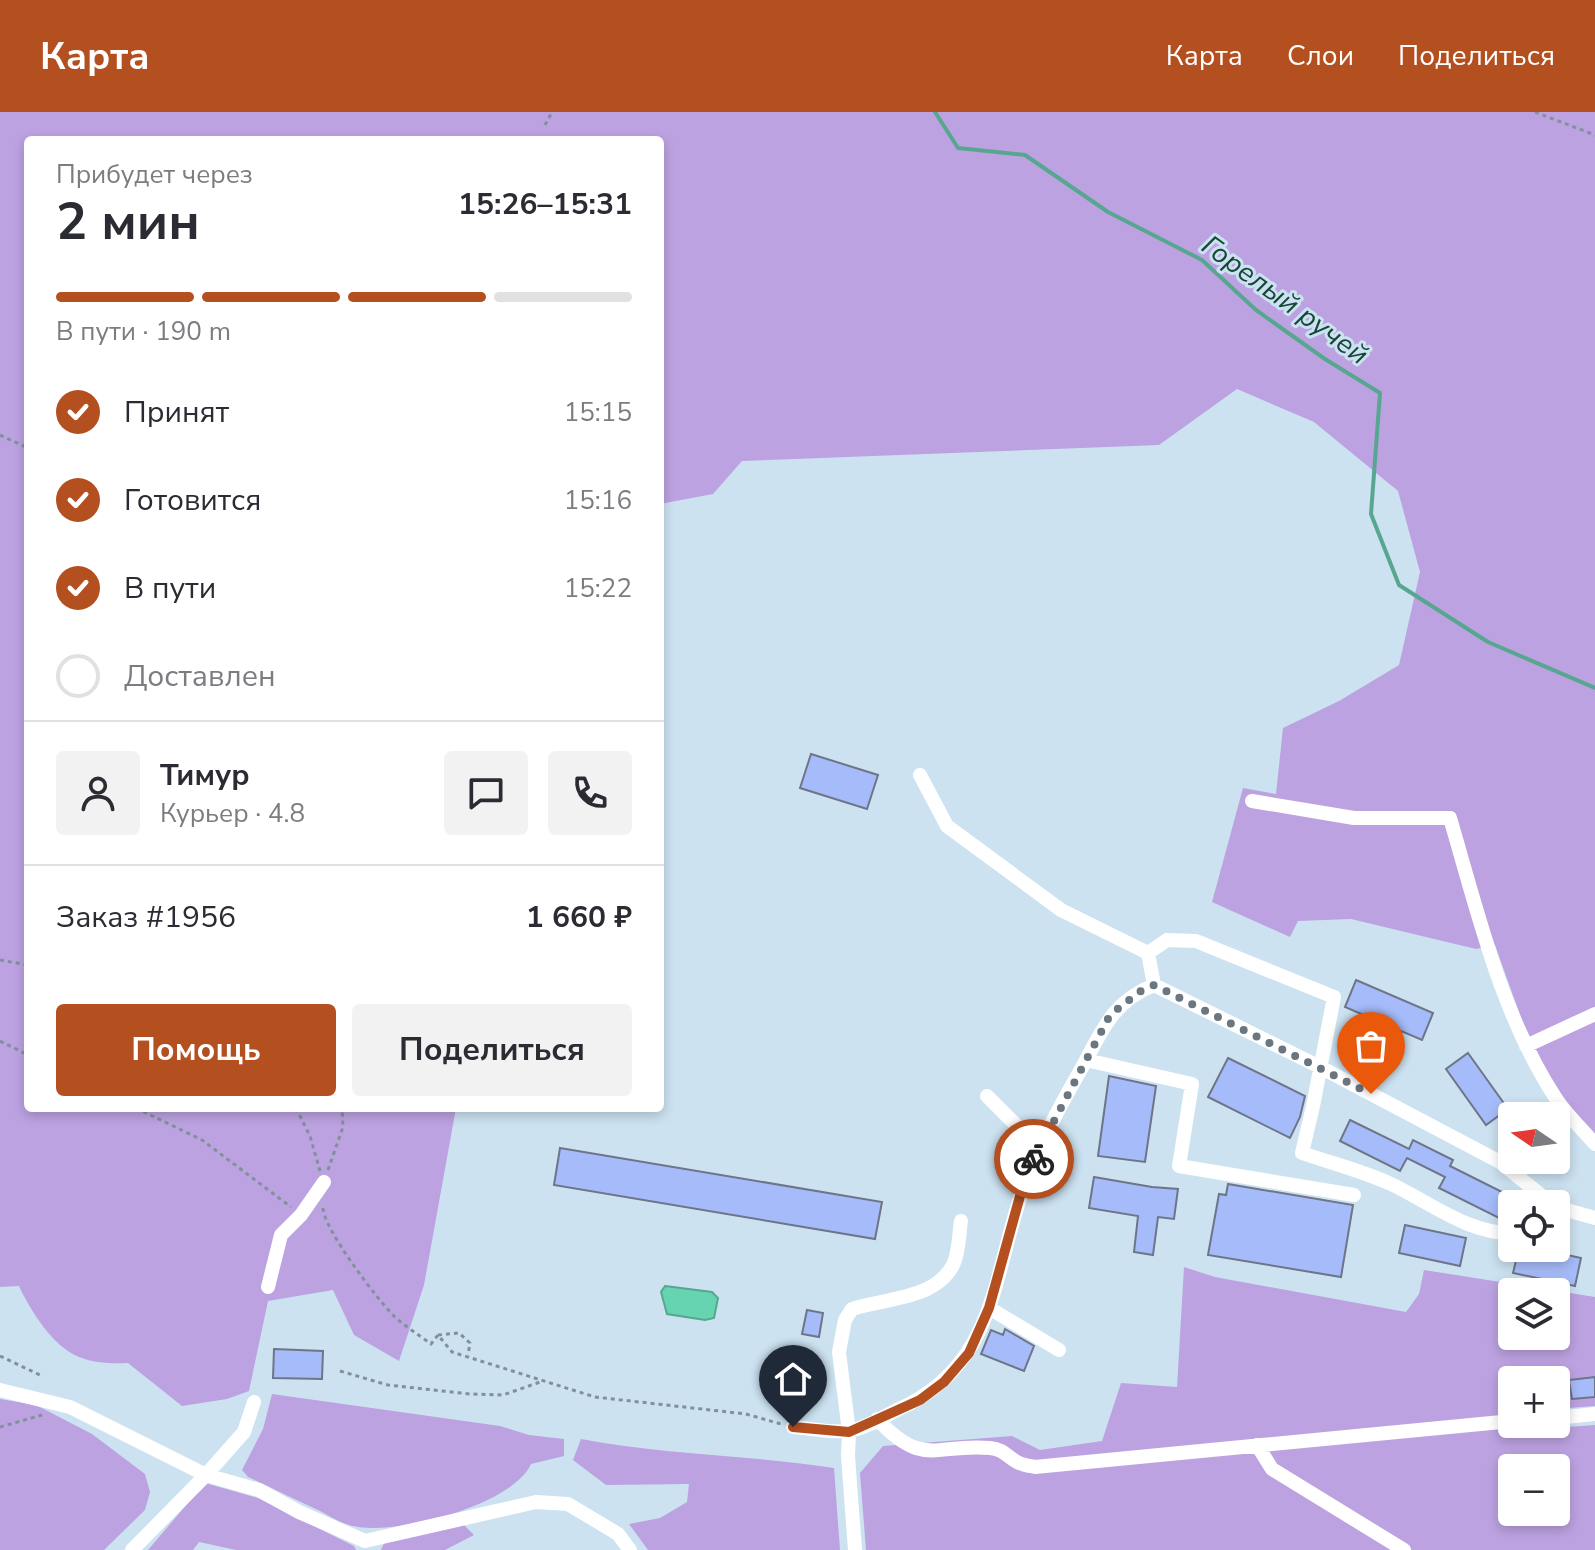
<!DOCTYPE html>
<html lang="ru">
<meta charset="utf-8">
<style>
body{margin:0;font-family:"Nunito Sans",sans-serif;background:#f2f2f3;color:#2b2b33;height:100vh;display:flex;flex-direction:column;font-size:30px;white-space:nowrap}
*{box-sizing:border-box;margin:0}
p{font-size:26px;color:#7c7c81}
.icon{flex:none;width:44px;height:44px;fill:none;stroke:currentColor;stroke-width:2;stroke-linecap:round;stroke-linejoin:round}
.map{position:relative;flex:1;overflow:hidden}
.sheet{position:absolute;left:24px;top:24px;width:640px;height:976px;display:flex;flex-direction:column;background:#fff;border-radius:8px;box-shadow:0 4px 12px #0003}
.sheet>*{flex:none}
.needle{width:52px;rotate:283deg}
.tools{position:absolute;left:1498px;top:990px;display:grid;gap:16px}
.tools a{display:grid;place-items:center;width:72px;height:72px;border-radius:8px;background:#fff;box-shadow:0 4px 12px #0003;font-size:40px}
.pin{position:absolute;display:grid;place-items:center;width:68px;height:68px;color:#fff;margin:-82px -34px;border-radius:50% 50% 50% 0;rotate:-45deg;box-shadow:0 0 8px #0007}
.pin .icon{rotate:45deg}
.courier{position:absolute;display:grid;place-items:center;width:80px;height:80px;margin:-40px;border:6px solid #b44f20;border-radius:50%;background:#fff;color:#222;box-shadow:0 2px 10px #0007}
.summary em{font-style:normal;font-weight:700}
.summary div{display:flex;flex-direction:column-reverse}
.summary{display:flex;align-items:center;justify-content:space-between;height:136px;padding:0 32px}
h1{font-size:52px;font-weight:700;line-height:60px}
.bar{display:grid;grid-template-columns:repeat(4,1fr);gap:12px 8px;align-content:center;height:96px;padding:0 32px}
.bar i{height:10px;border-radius:6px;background:#e1e1e2}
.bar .current{background:#b44f20}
.bar p{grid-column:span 4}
.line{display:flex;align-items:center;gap:20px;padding:0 32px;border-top:2px solid #e1e1e2}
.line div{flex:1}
.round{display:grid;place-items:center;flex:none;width:84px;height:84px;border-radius:8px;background:#f2f2f3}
ol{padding:0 32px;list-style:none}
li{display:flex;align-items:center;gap:24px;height:88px}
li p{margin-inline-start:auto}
li .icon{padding:8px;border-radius:50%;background:#b44f20;color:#fff;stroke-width:4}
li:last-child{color:#7c7c81}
li i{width:44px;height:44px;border:4px solid #e1e1e2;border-radius:50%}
.cta{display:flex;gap:16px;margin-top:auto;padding:16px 32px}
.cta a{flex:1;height:92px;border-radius:8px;background:#b44f20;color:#fff;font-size:32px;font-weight:700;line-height:92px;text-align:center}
.cta a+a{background:#f2f2f3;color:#2b2b33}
header{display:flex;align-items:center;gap:48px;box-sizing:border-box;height:112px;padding:0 40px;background:#b44f20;color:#fff}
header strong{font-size:38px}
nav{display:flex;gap:44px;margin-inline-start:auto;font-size:28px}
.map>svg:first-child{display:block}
.green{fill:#bca2e1;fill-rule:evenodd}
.water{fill:#66d4b1;stroke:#57a790;stroke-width:2}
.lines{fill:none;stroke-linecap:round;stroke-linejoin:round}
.stream{stroke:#57a790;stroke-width:4}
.building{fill:#a6bbf9;stroke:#6e7588;stroke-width:2}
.path{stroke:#81919b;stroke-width:3;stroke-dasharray:4 4;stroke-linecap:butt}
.minor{stroke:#fff;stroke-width:14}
.done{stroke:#6a7781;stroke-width:8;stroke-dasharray:0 14.4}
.route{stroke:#b44f20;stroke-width:10}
.labels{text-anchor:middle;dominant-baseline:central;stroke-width:6;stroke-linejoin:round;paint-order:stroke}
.water-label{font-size:28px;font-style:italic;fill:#164637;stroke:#cce2f1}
</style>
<header>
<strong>Карта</strong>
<nav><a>Карта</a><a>Слои</a><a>Поделиться</a></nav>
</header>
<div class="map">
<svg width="1595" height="1438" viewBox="0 0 1595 1438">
<rect width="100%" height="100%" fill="#cce2f1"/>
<!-- green -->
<path class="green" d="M 0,0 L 1595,0 L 1595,1023 L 1561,985 L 1529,928 L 1495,833 L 1476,837 L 1351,807 L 1298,809 L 1290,825 L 1212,790 L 1243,676 L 1276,682 L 1283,616 L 1339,589 L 1399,553 L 1420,460 L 1398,379 L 1314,310 L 1237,277 L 1159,333 L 742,349 L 713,382 L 660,392 L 660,28 L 28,28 L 28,996 L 456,996 L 424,1173 L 399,1249 L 354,1223 L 333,1178 L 268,1189 L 249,1279 L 227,1287 L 182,1294 L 128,1251 C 113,1252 93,1251 79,1245 C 53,1235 30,1198 19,1174 L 0,1175 Z
M 1184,1155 L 1215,1165 L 1406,1200 L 1419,1182 L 1424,1158 L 1595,1185 L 1595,1294 L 1556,1297 L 1556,1268 L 1512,1268 L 1510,1319 L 1595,1313 L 1595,1438 L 866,1438 L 860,1361 L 883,1334 L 1012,1324 L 1040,1338 L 1102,1329 L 1121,1271 L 1177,1275 ZM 1512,1180 L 1556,1180 L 1556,1224 L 1512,1224 ZM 1512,1356 L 1556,1356 L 1556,1400 L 1512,1400 Z
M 272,1282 L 500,1314 L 529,1323 L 564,1327 L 564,1344 L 531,1352 C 513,1393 395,1424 353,1414 C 342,1412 330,1404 320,1399 C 296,1388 272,1376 248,1365 L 242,1358 L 263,1317 Z
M 0,1287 L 36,1293 L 92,1322 L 145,1362 L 150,1380 L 145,1398 L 104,1438 L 0,1438 Z
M 581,1327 C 664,1343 750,1343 834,1356 L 840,1438 L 648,1438 L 629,1412 L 660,1406 L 687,1390 L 689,1372 L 606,1373 L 573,1348 Z
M 205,1371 L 258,1386 L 354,1434 L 356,1438 L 236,1438 L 199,1430 L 193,1438 L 148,1438 Z
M 464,1413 L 474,1423 L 445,1438 L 381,1438 L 384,1431 Z"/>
<!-- water -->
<path class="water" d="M 665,1174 L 712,1180 L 718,1186 L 714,1206 L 705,1208 L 667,1202 L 661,1180 Z"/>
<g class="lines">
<!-- stream -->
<path class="stream" d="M 935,0 L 958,36 L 1025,43 L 1108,100 L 1202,148 L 1256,198 L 1325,247 L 1380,281 L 1371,402 L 1399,473 L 1488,530 L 1595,576
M 28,641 L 28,643"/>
</g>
<!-- building -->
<path class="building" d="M 811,642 L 878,663 L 867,697 L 800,676 Z
M 1356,868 L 1433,901 L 1422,928 L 1345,895 Z
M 1468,941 L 1508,997 L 1486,1013 L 1446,957 Z
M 1228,946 L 1305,984 L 1300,1005 L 1290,1026 L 1208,985 Z
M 1109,964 L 1156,974 L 1145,1050 L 1098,1044 Z
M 1350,1008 L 1409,1037 L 1413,1028 L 1453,1048 L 1450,1054 L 1514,1086 L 1503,1108 L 1439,1076 L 1445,1065 L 1407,1046 L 1400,1059 L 1340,1029 Z
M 560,1036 L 882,1090 L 875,1127 L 554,1073 Z
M 1094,1065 L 1152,1075 L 1178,1077 L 1174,1107 L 1158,1105 L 1153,1143 L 1134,1140 L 1138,1104 L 1089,1096 Z
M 1228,1072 L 1353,1093 L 1341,1165 L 1208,1143 L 1219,1082 L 1226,1083 Z
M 1405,1113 L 1466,1126 L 1460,1154 L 1399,1141 Z
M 1519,1136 L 1536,1136 L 1581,1146 L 1575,1174 L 1513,1161 Z
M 807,1198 L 823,1201 L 819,1225 L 802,1222 Z
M 1005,1217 L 1034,1234 L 1024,1259 L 981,1242 L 991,1218 L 1003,1223 Z
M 274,1237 L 323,1239 L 322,1267 L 273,1266 Z
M 1595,1265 L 1595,1285 L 1572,1287 L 1569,1268 Z"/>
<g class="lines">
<!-- path -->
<path class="path" d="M 1535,0 L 1595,23
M 545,13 L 552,0
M 0,323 L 28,336
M 0,848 L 28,853
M 0,929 L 28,943
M 136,996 L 202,1028 L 291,1095
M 296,996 L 310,1024 L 320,1059
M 328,1058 L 343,1015 L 342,996
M 323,1096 C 323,1116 379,1190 395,1205 C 406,1215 419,1223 431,1232 L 438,1223 L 452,1240 L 595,1285 L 746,1302 L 781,1312
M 438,1223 L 459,1221 L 470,1231 L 468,1243
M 0,1244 L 42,1264
M 340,1259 L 388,1273 L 470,1282 L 503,1283 L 543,1269
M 0,1315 L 42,1303"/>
<!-- minor -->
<path class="minor" d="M 920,663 L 947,714 L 1061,798 L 1148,841 L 1154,873
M 1252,689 L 1354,706 L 1450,706 C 1478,801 1501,902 1555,985 C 1566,1002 1582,1017 1595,1032
M 1148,841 L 1167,828 L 1196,829 L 1334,885 L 1313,994 L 1302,1041 C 1331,1051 1363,1059 1391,1072 C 1429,1090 1469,1122 1512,1121
M 1526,934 L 1595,902
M 1086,948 L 1192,972 L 1179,1054 L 1354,1083
M 987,984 L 1029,1026 L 1036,1042
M 1556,1095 L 1595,1106
M 268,1175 L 281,1123 L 301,1103 L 324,1070
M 989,1196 L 1059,1238
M 0,1278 L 70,1295 L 206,1363 L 259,1378 L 299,1400 L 365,1429 L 536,1390 L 568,1392 L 618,1422 L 630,1438
M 1556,1306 L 1595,1302
M 877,1307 C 924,1357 935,1331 990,1336 C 1003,1337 1008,1345 1017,1350 C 1022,1353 1030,1354 1035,1355 L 1512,1309
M 793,1315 C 810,1316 830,1321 847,1319 C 863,1318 883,1305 897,1298 C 994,1255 992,1170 1021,1083 C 1036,1037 1060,994 1084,952 C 1103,916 1114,889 1154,873 L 1320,955 L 1500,1050 L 1552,1092
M 1257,1333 L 1272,1357 L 1404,1438
M 132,1438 L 206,1363 L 244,1320 L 254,1290
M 855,1438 L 848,1344 L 849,1320 L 839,1240 L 845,1208 L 852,1197 C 884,1186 935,1188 953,1153 C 959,1141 959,1122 961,1109"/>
</g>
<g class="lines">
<!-- done -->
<path class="done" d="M 1034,1047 L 1110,903 L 1142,878 L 1154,873 L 1371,982"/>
<!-- route -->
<path class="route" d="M 793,1315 L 849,1320 L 920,1288 L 944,1270 L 969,1241 L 989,1196 L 1020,1084 L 1034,1047"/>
</g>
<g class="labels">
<!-- water labels -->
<g class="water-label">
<text transform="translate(1285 188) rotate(36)">Горелый ручей</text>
</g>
</g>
</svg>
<div class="tools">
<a><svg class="needle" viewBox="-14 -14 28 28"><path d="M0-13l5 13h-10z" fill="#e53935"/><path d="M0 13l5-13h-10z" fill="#7c7c81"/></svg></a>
<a><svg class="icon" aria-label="locate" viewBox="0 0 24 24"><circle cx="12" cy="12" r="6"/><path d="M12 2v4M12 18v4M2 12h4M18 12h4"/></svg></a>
<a><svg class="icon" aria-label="layers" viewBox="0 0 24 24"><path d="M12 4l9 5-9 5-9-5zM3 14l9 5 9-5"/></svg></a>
<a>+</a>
<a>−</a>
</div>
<div class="pin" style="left:1371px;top:982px;background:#ea580c"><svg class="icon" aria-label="bag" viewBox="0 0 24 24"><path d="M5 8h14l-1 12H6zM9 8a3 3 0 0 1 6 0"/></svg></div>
<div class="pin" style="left:793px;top:1315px;background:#1f2937"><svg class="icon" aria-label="home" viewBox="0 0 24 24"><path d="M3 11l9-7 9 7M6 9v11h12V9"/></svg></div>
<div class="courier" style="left:1034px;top:1047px"><svg class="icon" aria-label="bike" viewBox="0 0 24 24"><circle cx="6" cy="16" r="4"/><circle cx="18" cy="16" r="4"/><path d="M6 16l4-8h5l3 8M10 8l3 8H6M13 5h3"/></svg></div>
<section class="sheet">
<div class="summary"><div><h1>2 мин</h1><p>Прибудет через</p></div><em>15:26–15:31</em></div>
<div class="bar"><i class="current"></i><i class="current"></i><i class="current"></i><i></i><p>В пути · 190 m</p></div>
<ol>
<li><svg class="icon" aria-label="check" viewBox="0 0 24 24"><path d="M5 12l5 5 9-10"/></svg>Принят<p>15:15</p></li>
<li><svg class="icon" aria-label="check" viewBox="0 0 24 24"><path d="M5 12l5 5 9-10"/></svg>Готовится<p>15:16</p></li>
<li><svg class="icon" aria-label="check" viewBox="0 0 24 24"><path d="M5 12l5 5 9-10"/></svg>В пути<p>15:22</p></li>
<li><i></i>Доставлен</li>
</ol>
<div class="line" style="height:144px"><a class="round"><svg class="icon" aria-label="person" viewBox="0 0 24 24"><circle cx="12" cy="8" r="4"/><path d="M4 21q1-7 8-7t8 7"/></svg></a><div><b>Тимур</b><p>Курьер · 4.8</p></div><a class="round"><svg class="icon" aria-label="chat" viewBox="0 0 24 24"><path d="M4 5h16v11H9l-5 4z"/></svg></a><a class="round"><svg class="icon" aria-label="phone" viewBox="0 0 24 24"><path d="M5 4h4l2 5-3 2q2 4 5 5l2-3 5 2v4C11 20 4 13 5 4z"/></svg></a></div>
<div class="line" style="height:104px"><div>Заказ #1956</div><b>1 660 ₽</b></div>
<div class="cta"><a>Помощь</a><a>Поделиться</a></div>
</section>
</div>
